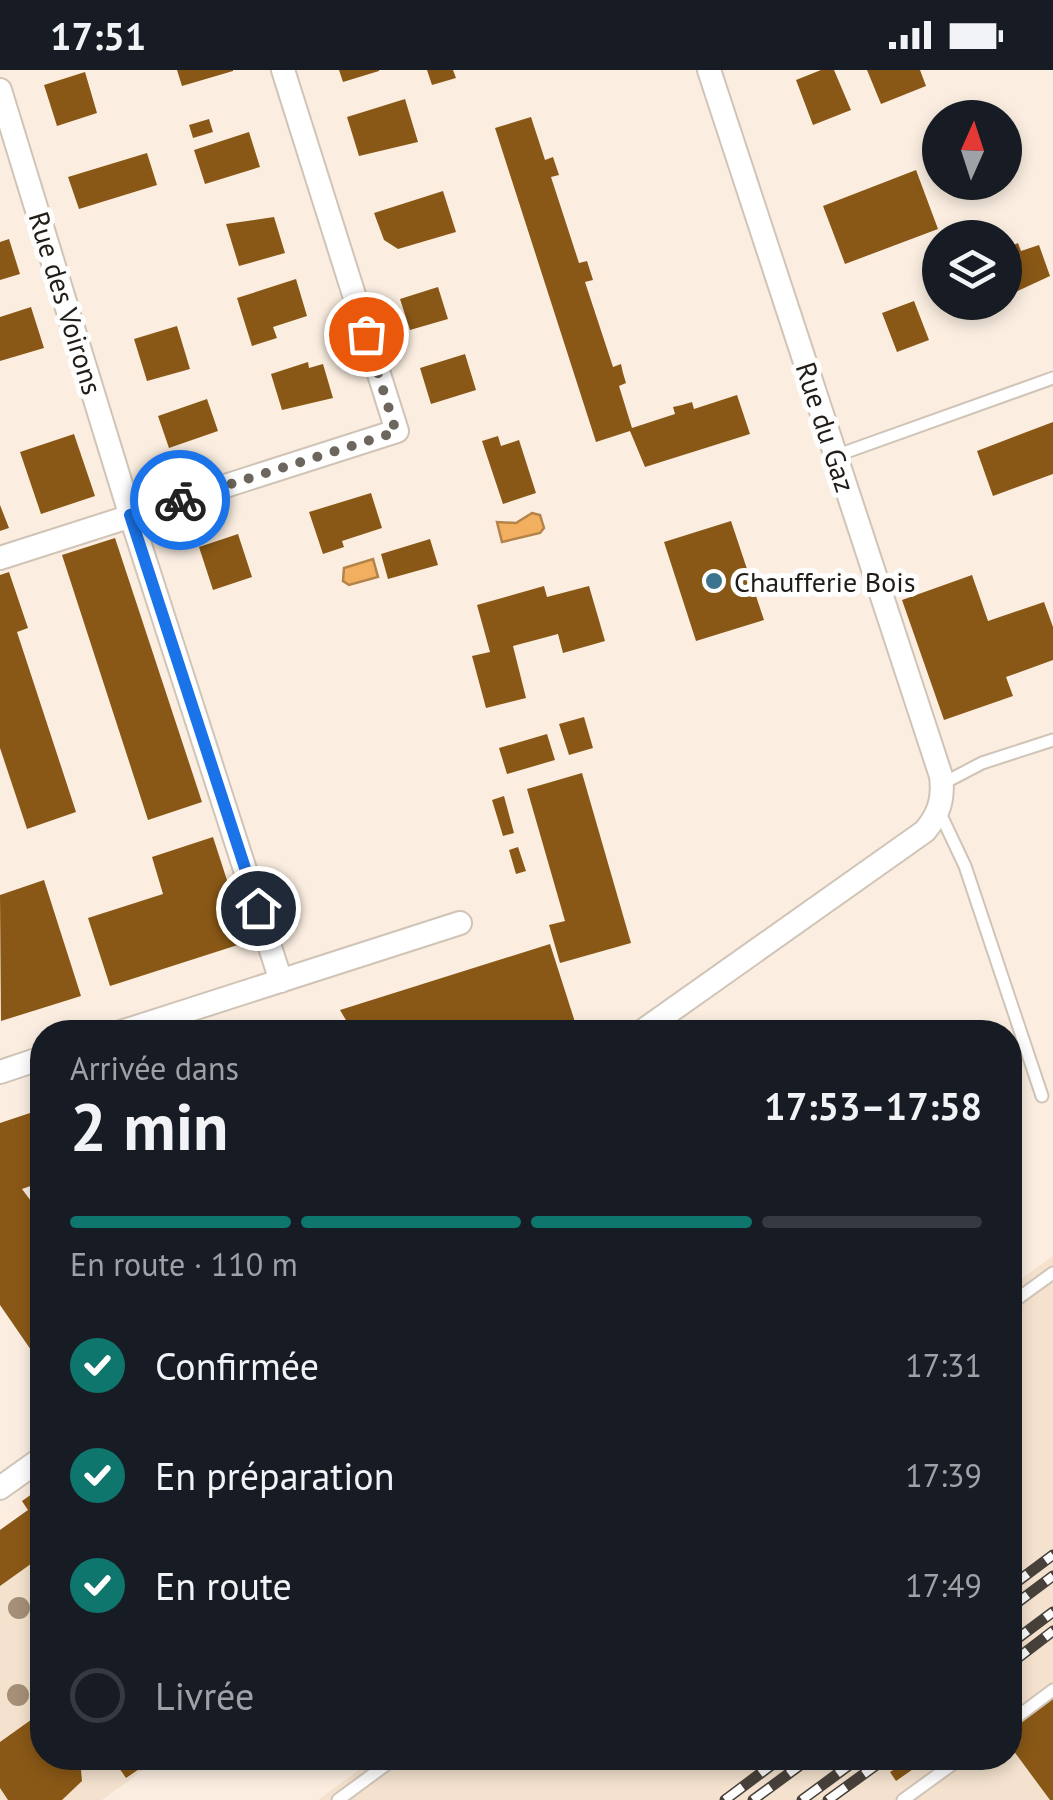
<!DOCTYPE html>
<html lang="fr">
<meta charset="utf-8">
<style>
body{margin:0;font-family:"PT Sans",sans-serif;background:#20242c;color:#f1f3f6;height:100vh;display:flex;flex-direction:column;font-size:38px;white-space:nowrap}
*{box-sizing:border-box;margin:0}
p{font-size:32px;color:#9ea1a6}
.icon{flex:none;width:55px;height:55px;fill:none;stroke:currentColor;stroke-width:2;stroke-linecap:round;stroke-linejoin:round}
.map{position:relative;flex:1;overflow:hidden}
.details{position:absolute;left:30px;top:950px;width:992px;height:750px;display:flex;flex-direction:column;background:#171b24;border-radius:40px;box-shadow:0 5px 15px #0003}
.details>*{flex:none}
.needle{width:65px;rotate:3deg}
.controls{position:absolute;left:922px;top:30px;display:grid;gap:20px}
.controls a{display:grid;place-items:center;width:100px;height:100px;border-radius:50%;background:#171b24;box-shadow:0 5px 15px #0003;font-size:50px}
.pin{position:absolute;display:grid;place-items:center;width:85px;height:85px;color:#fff;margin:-42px;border:5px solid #fff;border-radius:50%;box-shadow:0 2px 10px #0007}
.courier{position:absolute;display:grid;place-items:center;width:100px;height:100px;margin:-50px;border:8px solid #1a73e8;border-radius:50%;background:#fff;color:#222;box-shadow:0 2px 12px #0007}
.overview em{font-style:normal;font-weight:700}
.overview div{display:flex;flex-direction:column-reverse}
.overview{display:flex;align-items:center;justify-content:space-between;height:170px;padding:0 40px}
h1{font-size:65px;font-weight:700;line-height:75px}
.bar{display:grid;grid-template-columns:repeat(4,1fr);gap:15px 10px;align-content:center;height:120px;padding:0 40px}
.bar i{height:12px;border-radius:8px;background:#363941}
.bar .current{background:#0f766e}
.bar p{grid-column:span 4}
ol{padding:0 40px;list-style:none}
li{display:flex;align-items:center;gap:30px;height:110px}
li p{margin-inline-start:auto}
li .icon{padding:10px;border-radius:50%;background:#0f766e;color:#fff;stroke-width:4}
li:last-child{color:#9ea1a6}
li i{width:55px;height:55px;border:5px solid #363941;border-radius:50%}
.status{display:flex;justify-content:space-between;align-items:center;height:70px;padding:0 50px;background:#171b24;direction:ltr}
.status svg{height:28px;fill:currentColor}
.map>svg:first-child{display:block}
.built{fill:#f4e2ce}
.water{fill:#f2af5f;stroke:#b38349;stroke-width:2.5}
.building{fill:#895816}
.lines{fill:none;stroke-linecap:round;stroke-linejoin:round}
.lane-casing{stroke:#d0c4b7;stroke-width:15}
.street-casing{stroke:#d0c4b7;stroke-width:26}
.lane{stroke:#fff;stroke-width:11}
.street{stroke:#fff;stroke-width:22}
.rail-casing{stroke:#48413b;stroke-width:11}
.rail{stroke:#fefefe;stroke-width:8;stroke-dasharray:22;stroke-linecap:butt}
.tree{fill:#a58f77}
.done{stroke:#6d665e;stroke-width:10;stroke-dasharray:0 18}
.route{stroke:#1a73e8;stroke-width:12}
.poi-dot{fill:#3b748e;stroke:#fefefe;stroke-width:4}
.labels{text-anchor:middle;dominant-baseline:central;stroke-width:10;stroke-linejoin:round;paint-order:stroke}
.street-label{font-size:28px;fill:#211c17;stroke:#fefefe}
.poi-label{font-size:28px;fill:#211c17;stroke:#fefefe;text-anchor:start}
</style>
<div class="status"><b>17:51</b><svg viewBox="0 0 49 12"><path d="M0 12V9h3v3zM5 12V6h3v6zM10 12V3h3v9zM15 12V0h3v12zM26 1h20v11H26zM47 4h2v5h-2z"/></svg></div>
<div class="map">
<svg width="1053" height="1730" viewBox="0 0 1053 1730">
<rect width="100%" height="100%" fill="#fbeee1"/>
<!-- built -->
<path class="built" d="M 1053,1186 L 1053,1730 L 318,1730 L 375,1688 L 1010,1688 L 1010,1217 Z
M 42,1417 L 42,1688 L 160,1688 L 102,1730 L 0,1730 L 0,1460 L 28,1440 L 22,1431 Z"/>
<!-- water -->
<path class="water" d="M 532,443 L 540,445 L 544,458 L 540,463 L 502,472 L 497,452 L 516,453 Z
M 373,489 L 378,507 L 349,515 L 343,511 L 344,498 Z"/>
<!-- building -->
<path class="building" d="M 177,0 L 233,0 L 233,1 L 182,16 Z
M 339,0 L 379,0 L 379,1 L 343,12 Z
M 427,0 L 453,0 L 456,8 L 432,15 Z
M 821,0 L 834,0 L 851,40 L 813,55 L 796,10 Z
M 867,0 L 920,0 L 926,16 L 881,34 Z
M 85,2 L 97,43 L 57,56 L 44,15 Z
M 405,29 L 418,72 L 359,86 L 347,47 Z
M 531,47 L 545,90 L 553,87 L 559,105 L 551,107 L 579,193 L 587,191 L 593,210 L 585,212 L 613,297 L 621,294 L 623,303 L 626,313 L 619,316 L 632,358 L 675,344 L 673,337 L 682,335 L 692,332 L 694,339 L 737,325 L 750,364 L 645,397 L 630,361 L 596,372 L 495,58 Z
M 209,49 L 213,62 L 193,68 L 189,55 Z
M 249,62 L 260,97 L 205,114 L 194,80 Z
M 147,83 L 157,115 L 79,139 L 68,107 Z
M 916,100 L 938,159 L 845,194 L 823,136 Z
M 443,121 L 456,162 L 398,179 L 384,170 L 374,143 Z
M 274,147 L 285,183 L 239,196 L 226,154 Z
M 9,169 L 20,204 L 0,210 L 0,172 Z
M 1018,173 L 1021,181 L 1039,175 L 1050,206 L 1005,227 L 1005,179 Z
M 296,209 L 307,246 L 273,257 L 277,268 L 252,276 L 237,228 Z
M 438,217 L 448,249 L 410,260 L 400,229 Z
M 914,231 L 929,270 L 897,282 L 882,243 Z
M 31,237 L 44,278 L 0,291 L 0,247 Z
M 177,256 L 190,299 L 147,311 L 134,269 Z
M 465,284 L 476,320 L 431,334 L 420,298 Z
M 308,292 L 309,298 L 323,294 L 333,328 L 282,340 L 271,304 Z
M 207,329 L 218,361 L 169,378 L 158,346 Z
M 1053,352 L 1053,404 L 993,426 L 977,381 Z
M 74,364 L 95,426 L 41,444 L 20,382 Z
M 498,366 L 501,376 L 519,370 L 536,423 L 503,434 L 482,371 Z
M 371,423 L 382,458 L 342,471 L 344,477 L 323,484 L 309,442 Z
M 0,435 L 9,458 L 0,461 Z
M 731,451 L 764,550 L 696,571 L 664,472 Z
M 238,464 L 252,507 L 213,520 L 199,477 Z
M 115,468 L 202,732 L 148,750 L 62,485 Z
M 430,469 L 438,495 L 388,509 L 381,484 Z
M 9,502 L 28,558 L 17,562 L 76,742 L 27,759 L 0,678 L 0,505 Z
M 972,505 L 988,551 L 1044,532 L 1053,557 L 1053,590 L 1006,607 L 1013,626 L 944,650 L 902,530 Z
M 544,516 L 547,527 L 589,516 L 605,571 L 563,583 L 558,564 L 513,576 L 526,628 L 486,638 L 472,586 L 490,582 L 477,535 Z
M 584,647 L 593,678 L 569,685 L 559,654 Z
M 547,664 L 555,690 L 507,704 L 499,678 Z
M 582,703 L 631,873 L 560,893 L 549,855 L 565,851 L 527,719 Z
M 504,726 L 514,763 L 503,766 L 492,730 Z
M 213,767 L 247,872 L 110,916 L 88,848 L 163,824 L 152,787 Z
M 518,777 L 526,801 L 516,804 L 509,780 Z
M 44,810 L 81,926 L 1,951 L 0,825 Z
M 550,874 L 575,952 L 560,962 L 346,962 L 350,957 L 340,940 Z
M 42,1039 L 42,1112 L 22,1119 L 42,1146 L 42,1296 L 0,1235 L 0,1053 Z
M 42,1417 L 42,1486 L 0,1516 L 0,1460 L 28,1440 L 22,1431 Z
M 1053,1629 L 1053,1730 L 1050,1730 L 1010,1676 L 1010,1660 Z
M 42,1642 L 42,1688 L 70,1688 L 81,1700 L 82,1711 L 62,1730 L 8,1730 L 0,1718 L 0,1672 Z
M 129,1688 L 145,1688 L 148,1693 L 126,1708 L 117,1695 Z
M 913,1688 L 919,1695 L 896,1711 L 890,1702 Z"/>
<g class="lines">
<defs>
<path id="lane" d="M 835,386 L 1053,308
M 942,714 L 982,693 L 1053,670
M 939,741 L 965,796 L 1042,1026
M 1010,1234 L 1053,1203
M 1010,1652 L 1053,1620
M 338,1730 L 395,1688
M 903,1730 L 961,1688"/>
<path id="street" d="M 0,20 L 132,450 L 281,911
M 0,488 L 397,361 L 283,0
M 121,962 L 460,853
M 641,962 L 925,761 C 939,744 944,729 941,706 L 709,0
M 0,1002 L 42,988
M 0,1418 L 42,1388"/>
</defs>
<!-- lane casing -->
<use href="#lane" class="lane-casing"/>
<!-- street casing -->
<use href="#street" class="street-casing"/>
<!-- lane -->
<use href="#lane" class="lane"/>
<!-- street -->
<use href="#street" class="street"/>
<defs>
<path id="rail" d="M 1010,1517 L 1053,1485
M 1010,1538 L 1053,1506
M 1010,1574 L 1053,1542
M 1010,1594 L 1053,1561
M 725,1730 L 781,1688
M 753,1730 L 810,1688
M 802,1730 L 859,1688
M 828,1730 L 886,1688"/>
</defs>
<!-- rail casing -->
<use href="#rail" class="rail-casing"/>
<!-- rail -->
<use href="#rail" class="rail"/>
</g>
<!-- trees -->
<g class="tree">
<circle cx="19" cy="1538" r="11"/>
<circle cx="18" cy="1625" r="11"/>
</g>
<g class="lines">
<!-- done -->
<path class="done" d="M 180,430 L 396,362 L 366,264"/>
<!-- route -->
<path class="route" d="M 180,430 L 130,445 L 258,838"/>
</g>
<!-- markers -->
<circle class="poi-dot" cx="714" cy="511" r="10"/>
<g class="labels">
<!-- street labels -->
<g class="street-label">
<text transform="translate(66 233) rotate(73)">Rue des Voirons</text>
<text transform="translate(826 357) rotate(72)">Rue du Gaz</text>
</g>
<!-- poi labels -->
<g class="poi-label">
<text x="734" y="511">Chaufferie Bois</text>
</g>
</g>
</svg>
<div class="controls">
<a><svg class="needle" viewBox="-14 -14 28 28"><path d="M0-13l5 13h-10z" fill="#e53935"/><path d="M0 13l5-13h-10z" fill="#9ea1a6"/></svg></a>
<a><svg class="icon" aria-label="layers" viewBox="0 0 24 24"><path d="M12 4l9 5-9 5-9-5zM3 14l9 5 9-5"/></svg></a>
</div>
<div class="pin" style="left:366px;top:264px;background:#ea580c"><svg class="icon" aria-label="bag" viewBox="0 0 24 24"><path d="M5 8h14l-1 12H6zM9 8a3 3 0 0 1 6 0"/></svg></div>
<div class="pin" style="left:258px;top:838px;background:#1f2937"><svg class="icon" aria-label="home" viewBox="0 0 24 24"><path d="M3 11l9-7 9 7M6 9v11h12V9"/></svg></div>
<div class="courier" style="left:180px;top:430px"><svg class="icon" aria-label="bike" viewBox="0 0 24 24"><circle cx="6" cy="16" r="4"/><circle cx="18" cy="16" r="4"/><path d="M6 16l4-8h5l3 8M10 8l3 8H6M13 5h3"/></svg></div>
<section class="details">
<div class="overview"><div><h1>2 min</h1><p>Arrivée dans</p></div><em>17:53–17:58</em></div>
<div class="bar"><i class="current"></i><i class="current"></i><i class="current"></i><i></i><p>En route · 110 m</p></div>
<ol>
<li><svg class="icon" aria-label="check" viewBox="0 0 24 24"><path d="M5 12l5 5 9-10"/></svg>Confirmée<p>17:31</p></li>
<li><svg class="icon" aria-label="check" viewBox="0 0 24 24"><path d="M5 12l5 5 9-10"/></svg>En préparation<p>17:39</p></li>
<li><svg class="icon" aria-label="check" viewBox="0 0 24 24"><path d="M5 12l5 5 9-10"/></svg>En route<p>17:49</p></li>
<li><i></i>Livrée</li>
</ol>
</section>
</div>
